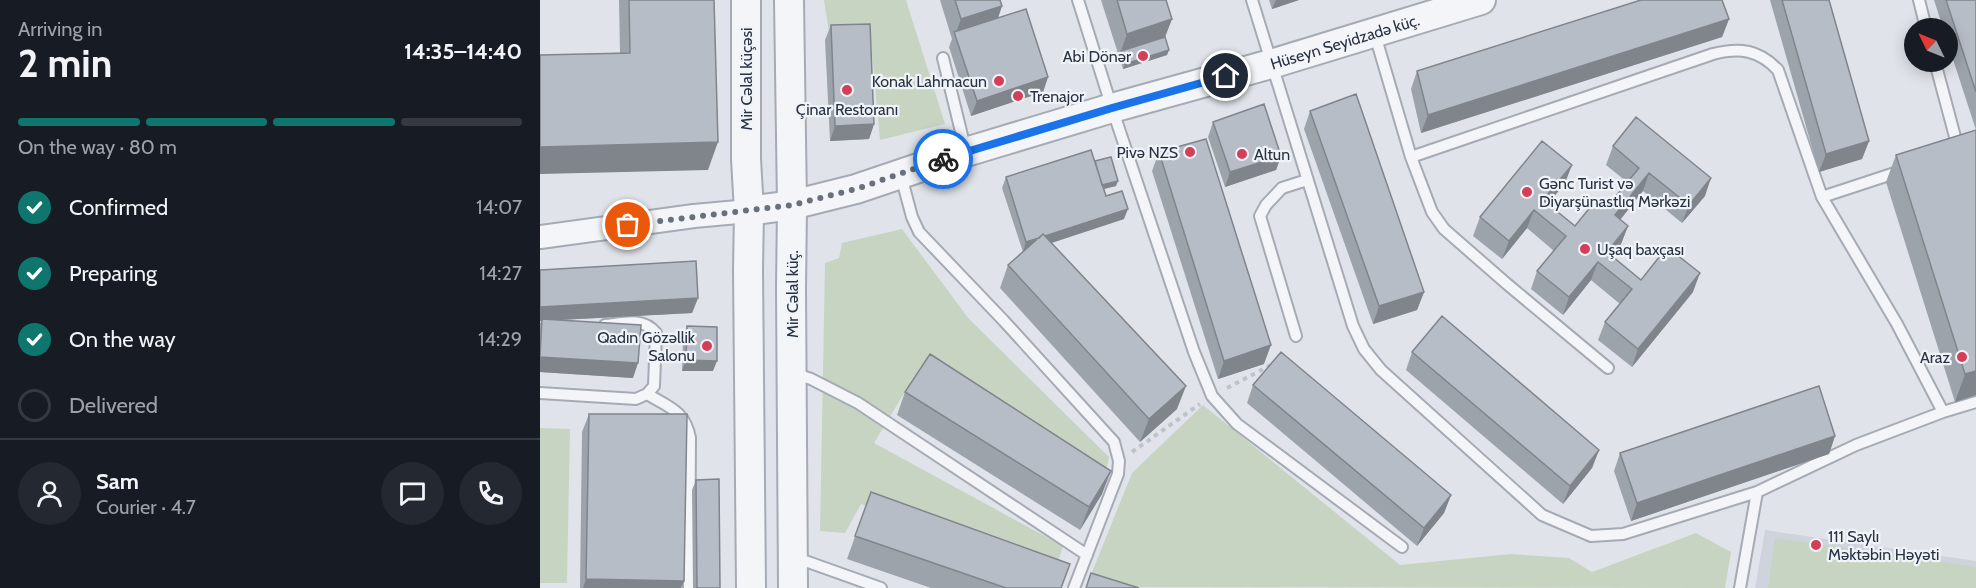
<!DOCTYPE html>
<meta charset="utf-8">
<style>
body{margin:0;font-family:Cabin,sans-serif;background:#242831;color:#f1f3f6;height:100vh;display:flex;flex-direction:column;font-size:22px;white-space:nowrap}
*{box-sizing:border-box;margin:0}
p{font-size:20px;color:#9ea1a6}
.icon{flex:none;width:33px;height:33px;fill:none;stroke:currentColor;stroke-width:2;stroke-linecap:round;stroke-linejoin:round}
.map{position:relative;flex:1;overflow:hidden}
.side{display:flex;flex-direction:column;background:#171b24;width:540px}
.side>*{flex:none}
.needle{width:39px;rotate:313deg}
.controls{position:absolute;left:1364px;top:18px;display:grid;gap:12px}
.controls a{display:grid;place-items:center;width:54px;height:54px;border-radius:50%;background:#171b24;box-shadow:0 3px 15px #0003;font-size:30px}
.pin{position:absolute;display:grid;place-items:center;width:51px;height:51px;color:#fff;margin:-26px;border:3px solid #fff;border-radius:50%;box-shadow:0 2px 6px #0007}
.courier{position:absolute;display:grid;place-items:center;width:60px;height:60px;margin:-30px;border:4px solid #1a73e8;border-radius:50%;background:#fff;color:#222;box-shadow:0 2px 8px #0007}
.headline em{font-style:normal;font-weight:700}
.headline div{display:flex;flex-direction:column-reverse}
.headline{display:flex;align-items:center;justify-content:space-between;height:102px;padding:0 18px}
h1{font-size:39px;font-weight:700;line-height:45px}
.bar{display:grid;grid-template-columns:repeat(4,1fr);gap:9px 6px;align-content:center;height:72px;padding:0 18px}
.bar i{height:8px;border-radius:4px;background:#363941}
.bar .selected{background:#0f766e}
.bar p{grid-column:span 4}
.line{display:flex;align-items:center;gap:15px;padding:0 18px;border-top:2px solid #363941}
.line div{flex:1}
.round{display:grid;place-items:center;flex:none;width:63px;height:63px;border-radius:32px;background:#242831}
ol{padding:0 18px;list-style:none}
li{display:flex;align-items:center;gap:18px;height:66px}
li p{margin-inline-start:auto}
li .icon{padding:6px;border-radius:50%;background:#0f766e;color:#fff;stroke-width:4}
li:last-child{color:#9ea1a6}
li i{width:33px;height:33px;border:3px solid #363941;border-radius:50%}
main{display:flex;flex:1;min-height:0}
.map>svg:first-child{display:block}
.built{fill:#ced3dc}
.green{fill:#c6d4c1}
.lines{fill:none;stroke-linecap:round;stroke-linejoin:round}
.service-casing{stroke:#a5abb4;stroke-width:14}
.minor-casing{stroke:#a5abb4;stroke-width:26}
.tertiary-casing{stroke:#a5abb4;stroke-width:32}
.path{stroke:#bec2c9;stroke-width:4;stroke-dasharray:4.5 4.5;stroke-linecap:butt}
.service{stroke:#f3f5f8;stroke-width:10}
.minor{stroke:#f3f5f8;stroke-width:22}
.tertiary{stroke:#f3f5f8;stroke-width:28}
.wall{fill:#9da3ab}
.shaded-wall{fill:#80848b}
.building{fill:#b7bdc7;stroke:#80848b;stroke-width:1.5}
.done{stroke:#68707d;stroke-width:6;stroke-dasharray:0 10.8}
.route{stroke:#1a73e8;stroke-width:8}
.poi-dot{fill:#d53e57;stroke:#f0f3f7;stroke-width:2}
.labels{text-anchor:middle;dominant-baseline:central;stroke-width:4.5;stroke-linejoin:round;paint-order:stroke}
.street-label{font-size:16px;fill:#283242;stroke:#f0f3f7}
.poi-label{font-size:16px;fill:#283242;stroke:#f0f3f7;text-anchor:end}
</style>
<main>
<section class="side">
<div class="headline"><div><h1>2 min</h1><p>Arriving in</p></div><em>14:35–14:40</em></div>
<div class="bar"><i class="selected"></i><i class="selected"></i><i class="selected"></i><i></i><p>On the way · 80 m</p></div>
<ol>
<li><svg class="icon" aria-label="check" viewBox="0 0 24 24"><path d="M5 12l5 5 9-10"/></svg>Confirmed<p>14:07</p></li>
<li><svg class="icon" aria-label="check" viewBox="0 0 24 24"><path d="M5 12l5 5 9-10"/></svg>Preparing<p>14:27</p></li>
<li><svg class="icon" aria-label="check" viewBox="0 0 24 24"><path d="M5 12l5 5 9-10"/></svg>On the way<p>14:29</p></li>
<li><i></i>Delivered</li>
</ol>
<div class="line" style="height:108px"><a class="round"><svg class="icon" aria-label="person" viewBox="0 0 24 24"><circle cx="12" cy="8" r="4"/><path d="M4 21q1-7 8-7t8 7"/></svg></a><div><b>Sam</b><p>Courier · 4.7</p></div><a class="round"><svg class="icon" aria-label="chat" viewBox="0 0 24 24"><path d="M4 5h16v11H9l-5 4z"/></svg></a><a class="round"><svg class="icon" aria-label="phone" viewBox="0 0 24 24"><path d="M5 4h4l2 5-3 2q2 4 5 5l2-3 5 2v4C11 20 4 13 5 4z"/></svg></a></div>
</section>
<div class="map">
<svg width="1436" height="588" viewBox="0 0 1436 588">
<rect width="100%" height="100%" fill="#e0e4ea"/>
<!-- built -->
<path class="built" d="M 1225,530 L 1436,561 L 1436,588 L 1215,588 Z"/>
<!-- green -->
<path class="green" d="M 284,0 L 366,0 L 405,124 L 340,140 L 330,32 L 289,33 Z
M 362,229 L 429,319 L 569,457 L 564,482 L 380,367 L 334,443 L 523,546 L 514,574 L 321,504 L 305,533 L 280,531 L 285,263 L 299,258 L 302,243 Z
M 663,405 L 860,565 L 971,554 L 1029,558 L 1052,572 L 1156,533 L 1191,552 L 1185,588 L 546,587 L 592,473 Z
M 0,428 L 30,429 L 27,583 L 0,583 Z
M 1235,538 L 1436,567 L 1436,588 L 1228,588 Z"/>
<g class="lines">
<defs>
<path id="service" d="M 538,0 L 572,108 L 654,352 L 672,396 L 697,424 L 862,547
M 712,0 L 813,326 L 824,349 L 841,370 L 1002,515 L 1051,536 L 1083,534 L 1217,492 L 1316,445 L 1403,412 L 1436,402
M 1379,0 L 1386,28
M 835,35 L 871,157 L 1173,54 C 1200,47 1219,50 1238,70 L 1282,197 L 1357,324 L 1403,412
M 403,58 L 426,152
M 1395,62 L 1418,148
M 871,157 L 892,212 L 904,229 L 967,284 L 1068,368
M 361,176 L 372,217 L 379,232 L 464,321 L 574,442 L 579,461 L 578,474 L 534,588
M 1282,197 L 1361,171
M 756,336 L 720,216 L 726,205 L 742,188 L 767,180
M 253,373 L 271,379 L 318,403 L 547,555
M 0,393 L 96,399 L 107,394 L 114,386 L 116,333 C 103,317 84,323 65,325
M 107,394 C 129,407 145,411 150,438 L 149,588
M 254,557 L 341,588
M 1200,588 L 1217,492"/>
<path id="minor" d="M 0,237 L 154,216 L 209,211"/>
<g id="tertiary">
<path d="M 206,0 L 206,159 L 209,211 L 208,270 L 211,588"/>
<path d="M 249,0 L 252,205 L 251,289 L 253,588"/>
<path id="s1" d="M 209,211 L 252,205 L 316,189 L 426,152 L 572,108 L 731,64 L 941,0"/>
</g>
</defs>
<!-- service casing -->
<use href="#service" class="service-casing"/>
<!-- minor casing -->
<use href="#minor" class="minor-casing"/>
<!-- tertiary casing -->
<use href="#tertiary" class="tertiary-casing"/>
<!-- path -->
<path class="path" d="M 687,388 L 733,364
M 592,452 L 660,404"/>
<!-- service -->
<use href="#service" class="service"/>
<!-- minor -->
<use href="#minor" class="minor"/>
<!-- tertiary -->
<use href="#tertiary" class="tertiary"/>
</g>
<!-- wall -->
<path class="wall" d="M 79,0 L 174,0 L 168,170 L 80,53 Z
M 400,0 L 460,0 L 462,6 L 458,18 L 508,77 L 503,92 L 431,116 L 409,47 L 412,39 Z
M 561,0 L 626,0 L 632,19 L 625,37 L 629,50 L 627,55 L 583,69 Z
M 729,0 L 759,0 L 732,9 Z
M 1230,0 L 1289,0 L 1329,141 L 1322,159 L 1279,172 Z
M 1394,0 L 1436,0 L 1436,395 L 1415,402 L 1346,182 L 1356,155 L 1436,130 L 1407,41 L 1407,28 L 1403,28 Z
M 1189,19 L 1182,37 L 881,133 L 871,89 L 877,71 Z
M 291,25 L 334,124 L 329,139 L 290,141 L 285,40 Z
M 770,111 L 884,292 L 877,310 L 833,324 L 764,129 Z
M 673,122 L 741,156 L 736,170 L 685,187 L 668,137 Z
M 1073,146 L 1165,196 L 1142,223 L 1103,191 L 1080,219 L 1088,226 L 1081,244 L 1072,256 L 1101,280 L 1153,292 L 1092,367 L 1058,340 L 1065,322 L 1080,304 L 1051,280 L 1023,315 L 991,289 L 997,271 L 1014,251 L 987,228 L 962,259 L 933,236 L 940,217 L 1025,183 L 1008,204 L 1035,226 L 1066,208 L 1087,182 L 1066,165 Z
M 619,152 L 724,364 L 678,379 L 612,171 Z
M 555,161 L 576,186 L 564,189 L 566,196 L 584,219 L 512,243 L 637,409 L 600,442 L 460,288 L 468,265 L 483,252 L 462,188 L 466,177 Z
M 158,298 L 152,313 L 19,320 L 93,378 L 0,372 L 0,324 L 1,321 L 0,321 Z
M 147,326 L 173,371 L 142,371 L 143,337 Z
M 872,352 L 1059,450 L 1052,468 L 1023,504 L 866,370 Z
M 713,385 L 911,495 L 904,513 L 877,546 L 707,403 Z
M 365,392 L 562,494 L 540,530 L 357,415 Z
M 49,414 L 144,581 L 141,588 L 40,588 L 42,432 Z
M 1295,436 L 1289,454 L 1091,521 L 1074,471 L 1080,453 Z
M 156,480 L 180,588 L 153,588 L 152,490 Z
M 331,492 L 521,588 L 391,588 L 307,559 Z"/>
<!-- shaded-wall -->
<path class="shaded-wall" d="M 736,0 L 759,0 L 732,9 Z
M 462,6 L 454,29 L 415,35 L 421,19 Z
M 632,19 L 623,42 L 581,51 L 587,34 Z
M 1189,19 L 1182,37 L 881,133 L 888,115 Z
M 629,50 L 627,55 L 583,69 L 585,64 Z
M 508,77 L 503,92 L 431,116 L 437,101 Z
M 334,124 L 329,139 L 290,141 L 295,126 Z
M 1329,141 L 1322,159 L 1279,172 L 1286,154 Z
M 178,142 L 168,170 L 0,174 L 0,147 Z
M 741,156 L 736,170 L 685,187 L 690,172 Z
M 1032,165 L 1025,183 L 999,215 L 1003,200 Z
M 1109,173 L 1103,191 L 1069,234 L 1075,215 Z
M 1171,178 L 1165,196 L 1142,223 L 1149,205 Z
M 578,181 L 576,186 L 559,190 L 561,185 Z
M 588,209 L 584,219 L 483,252 L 486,242 Z
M 994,210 L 987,228 L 962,259 L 969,241 Z
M 1088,226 L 1081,244 L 1063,266 L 1067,252 Z
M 1058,262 L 1051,280 L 1023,315 L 1029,297 Z
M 1160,273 L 1153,292 L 1092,367 L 1098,349 Z
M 884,292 L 877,310 L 833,324 L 839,306 Z
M 158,298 L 152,313 L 0,321 L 0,307 Z
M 731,345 L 724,364 L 678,379 L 684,361 Z
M 0,357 L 98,363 L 93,378 L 0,372 Z
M 146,360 L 177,361 L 173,371 L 142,371 Z
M 1436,371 L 1436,395 L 1415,402 L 1425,374 Z
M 646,386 L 637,409 L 600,442 L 609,419 Z
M 1295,436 L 1289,454 L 1091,521 L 1097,503 Z
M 1059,450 L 1052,468 L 1023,504 L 1030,486 Z
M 571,471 L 562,494 L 540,530 L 549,507 Z
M 911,495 L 904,513 L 877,546 L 884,528 Z
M 46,579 L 144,581 L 141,588 L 43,588 Z"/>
<!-- building -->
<path class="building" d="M 89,0 L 174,0 L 178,142 L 0,147 L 0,55 L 90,53 Z
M 415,0 L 460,0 L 462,6 L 421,19 Z
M 577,0 L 626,0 L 632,19 L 587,34 Z
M 1101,0 L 1182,0 L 1189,19 L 888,115 L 877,71 Z
M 1242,0 L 1289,0 L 1329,141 L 1286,154 Z
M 1406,0 L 1436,0 L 1436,92 Z
M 486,9 L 508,77 L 437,101 L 414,32 Z
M 330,24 L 334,124 L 295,126 L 291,25 Z
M 625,37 L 629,50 L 585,64 L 581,51 Z
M 816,94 L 884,292 L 839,306 L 770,111 Z
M 724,104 L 741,156 L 690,172 L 673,122 Z
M 1096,117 L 1171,178 L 1149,205 L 1109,173 L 1075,215 L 1088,226 L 1067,252 L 1101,280 L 1127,247 L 1160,273 L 1098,349 L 1065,322 L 1092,289 L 1058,262 L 1029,297 L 997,271 L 1026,236 L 994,210 L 969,241 L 940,217 L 1002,141 L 1032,165 L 1003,200 L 1035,226 L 1056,200 L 1066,208 L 1099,168 L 1073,146 Z
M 1436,130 L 1436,371 L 1425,374 L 1356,155 Z
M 666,139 L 731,345 L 684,361 L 619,152 Z
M 551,150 L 566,196 L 582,191 L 588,209 L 505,236 L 503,234 L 499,238 L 486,242 L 466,177 Z
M 571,157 L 578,181 L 562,185 L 555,161 Z
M 503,234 L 646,386 L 609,419 L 468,265 Z
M 156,261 L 158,298 L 0,307 L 0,270 Z
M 902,316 L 1059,450 L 1030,486 L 872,352 Z
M 2,319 L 101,325 L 98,363 L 0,357 Z
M 147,326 L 177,327 L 177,361 L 146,360 Z
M 741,352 L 911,495 L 884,528 L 713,385 Z
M 390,354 L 571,471 L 549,507 L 365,392 Z
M 1279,386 L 1295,436 L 1097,503 L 1080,453 Z
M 49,414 L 147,414 L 144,581 L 46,579 Z
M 179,479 L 180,588 L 157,588 L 156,480 Z
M 331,492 L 530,564 L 521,588 L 466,588 L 315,536 Z
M 551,573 L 599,588 L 546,588 Z"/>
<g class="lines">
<!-- done -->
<path class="done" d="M 88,225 L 252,205 L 316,189 L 403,159"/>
<!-- route -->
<path class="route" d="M 403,159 L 572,108 L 686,76"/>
</g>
<!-- markers -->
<g class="poi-dot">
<circle cx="603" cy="56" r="6"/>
<circle cx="459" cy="81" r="6"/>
<circle cx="307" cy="90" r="6"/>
<circle cx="478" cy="96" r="6"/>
<circle cx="650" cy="152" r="6"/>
<circle cx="702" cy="154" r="6"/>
<circle cx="987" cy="192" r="6"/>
<circle cx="1045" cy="249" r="6"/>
<circle cx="167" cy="346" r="6"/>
<circle cx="1422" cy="357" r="6"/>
<circle cx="1276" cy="545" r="6"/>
</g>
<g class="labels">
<!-- street labels -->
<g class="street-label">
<text stroke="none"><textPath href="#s1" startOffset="620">Hüseyn Seyidzadə küç.</textPath></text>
<text transform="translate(206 79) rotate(-90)">Mir Cəlal küçəsi</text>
<text transform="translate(252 294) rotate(-90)">Mir Cəlal küç.</text>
</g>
<!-- poi labels -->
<g class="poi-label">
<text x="591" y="56">Abi Dönər</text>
<text x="447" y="81">Konak Lahmacun</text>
<text x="490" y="96" text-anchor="start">Trenajor</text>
<text x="307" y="109" text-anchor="middle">Çinar Restoranı</text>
<text x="638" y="152">Pivə NZS</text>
<text x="714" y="154" text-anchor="start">Altun</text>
<text x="999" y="183" text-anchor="start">Gənc Turist və<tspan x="999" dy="18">Diyarşünastlıq Mərkəzi</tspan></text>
<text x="1057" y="249" text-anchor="start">Uşaq baxçası</text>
<text x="155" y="337">Qadın Gözəllik<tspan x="155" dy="18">Salonu</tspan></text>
<text x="1410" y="357">Araz</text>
<text x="1288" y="536" text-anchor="start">111 Saylı<tspan x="1288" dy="18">Məktəbin Həyəti</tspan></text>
</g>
</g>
</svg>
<div class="controls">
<a><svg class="needle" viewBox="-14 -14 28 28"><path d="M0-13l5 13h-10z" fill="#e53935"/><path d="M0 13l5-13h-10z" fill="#9ea1a6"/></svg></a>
</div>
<div class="pin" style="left:88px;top:225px;background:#ea580c"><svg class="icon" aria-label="bag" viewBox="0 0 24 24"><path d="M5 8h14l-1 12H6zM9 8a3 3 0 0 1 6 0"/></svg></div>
<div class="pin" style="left:686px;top:76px;background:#1f2937"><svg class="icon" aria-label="home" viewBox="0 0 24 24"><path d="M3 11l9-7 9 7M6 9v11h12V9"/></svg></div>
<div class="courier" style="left:403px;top:159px"><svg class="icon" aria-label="bike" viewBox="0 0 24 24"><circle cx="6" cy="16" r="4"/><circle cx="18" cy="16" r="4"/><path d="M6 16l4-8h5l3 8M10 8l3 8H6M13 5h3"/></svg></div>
</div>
</main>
